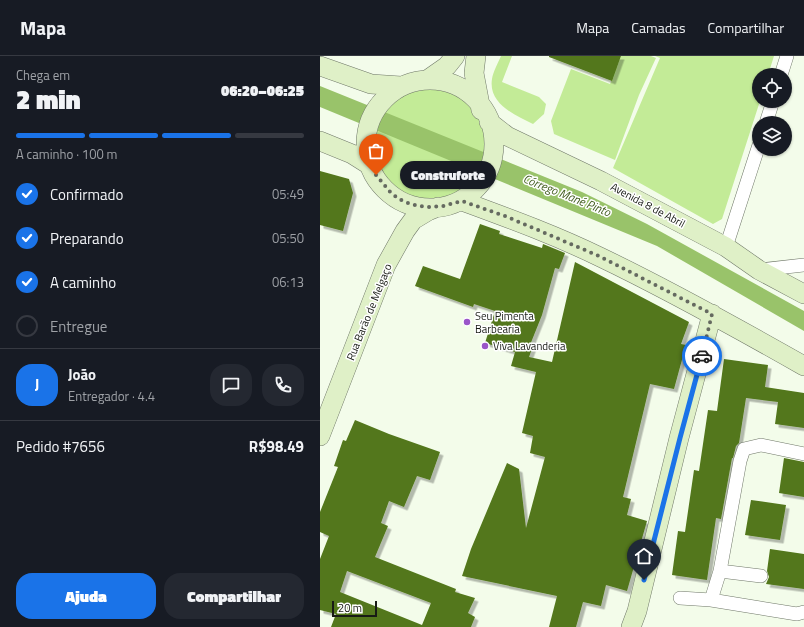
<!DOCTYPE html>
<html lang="pt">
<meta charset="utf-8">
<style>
body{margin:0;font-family:"Titillium Web",sans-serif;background:#242831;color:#f1f3f6;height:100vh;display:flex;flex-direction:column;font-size:15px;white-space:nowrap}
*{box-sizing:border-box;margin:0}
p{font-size:13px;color:#9ea1a6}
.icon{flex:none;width:22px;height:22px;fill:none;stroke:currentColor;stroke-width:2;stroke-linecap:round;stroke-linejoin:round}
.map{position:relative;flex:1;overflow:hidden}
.side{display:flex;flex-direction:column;background:#171b24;width:320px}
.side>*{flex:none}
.buttons{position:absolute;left:432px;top:12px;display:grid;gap:8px}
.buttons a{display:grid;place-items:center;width:40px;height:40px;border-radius:50%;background:#171b24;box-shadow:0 1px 3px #0004;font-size:20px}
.scale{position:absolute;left:12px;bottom:10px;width:45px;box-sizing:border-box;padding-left:4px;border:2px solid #181b15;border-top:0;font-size:11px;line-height:14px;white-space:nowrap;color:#181b15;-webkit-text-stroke:3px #fff;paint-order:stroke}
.pin{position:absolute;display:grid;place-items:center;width:34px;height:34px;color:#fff;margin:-41px -17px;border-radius:50% 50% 50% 0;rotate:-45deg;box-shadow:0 0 4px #0007}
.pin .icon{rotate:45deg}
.courier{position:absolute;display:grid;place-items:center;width:40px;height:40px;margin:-20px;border:3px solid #1a73e8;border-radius:50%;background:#fff;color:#222;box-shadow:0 1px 5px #0007}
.bubble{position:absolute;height:28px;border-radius:14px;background:#171b24;box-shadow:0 1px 3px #0004;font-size:13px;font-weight:800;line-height:28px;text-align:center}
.head em{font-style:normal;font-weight:800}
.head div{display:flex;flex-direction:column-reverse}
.head{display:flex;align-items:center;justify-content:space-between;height:68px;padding:0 16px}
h1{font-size:26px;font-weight:800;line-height:30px}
.bar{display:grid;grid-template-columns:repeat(4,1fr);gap:6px 4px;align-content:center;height:48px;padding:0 16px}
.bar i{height:5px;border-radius:3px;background:#363941}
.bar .current{background:#1a73e8}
.bar p{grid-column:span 4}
.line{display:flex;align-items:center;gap:10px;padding:0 16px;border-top:1px solid #363941}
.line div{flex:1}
.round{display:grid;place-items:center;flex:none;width:42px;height:42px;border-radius:16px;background:#242831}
ol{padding:0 16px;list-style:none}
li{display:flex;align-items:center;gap:12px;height:44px}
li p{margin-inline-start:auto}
li .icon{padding:4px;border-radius:50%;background:#1a73e8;color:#fff;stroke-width:4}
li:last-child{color:#9ea1a6}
li i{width:22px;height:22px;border:2px solid #363941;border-radius:50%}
.primary-button{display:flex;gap:8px;margin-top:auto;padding:8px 16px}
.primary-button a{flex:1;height:46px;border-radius:16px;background:#1a73e8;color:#fff;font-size:16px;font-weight:800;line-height:46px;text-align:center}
.primary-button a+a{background:#242831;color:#f1f3f6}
header{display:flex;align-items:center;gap:24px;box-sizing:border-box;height:56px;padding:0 20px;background:#171b24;border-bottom:1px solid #363941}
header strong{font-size:19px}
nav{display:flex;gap:22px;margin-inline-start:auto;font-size:14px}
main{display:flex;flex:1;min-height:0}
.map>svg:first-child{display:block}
.green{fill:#c3eb97}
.water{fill:#99c36a}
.building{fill:#52771b;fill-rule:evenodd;filter:url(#shadow)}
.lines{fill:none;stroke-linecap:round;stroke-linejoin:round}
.street-casing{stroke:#6f7768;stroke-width:14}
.secondary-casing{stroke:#6f7768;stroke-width:20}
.street{stroke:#fff;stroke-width:13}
.secondary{stroke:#dff0c7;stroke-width:19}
.done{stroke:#656a60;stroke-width:4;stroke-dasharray:0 7.2}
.route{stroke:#1a73e8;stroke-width:5}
.poi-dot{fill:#9a55c9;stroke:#fff;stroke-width:1.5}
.labels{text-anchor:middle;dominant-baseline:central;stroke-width:3;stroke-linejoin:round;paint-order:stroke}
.street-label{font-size:11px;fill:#181b15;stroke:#fff}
.poi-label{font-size:11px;fill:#181b15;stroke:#fff;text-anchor:start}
.water-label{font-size:12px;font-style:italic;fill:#425d20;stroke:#fff}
</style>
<header>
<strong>Mapa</strong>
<nav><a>Mapa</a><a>Camadas</a><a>Compartilhar</a></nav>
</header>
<main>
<section class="side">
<div class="head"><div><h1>2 min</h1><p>Chega em</p></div><em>06:20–06:25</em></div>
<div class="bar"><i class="current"></i><i class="current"></i><i class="current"></i><i></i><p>A caminho · 100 m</p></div>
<ol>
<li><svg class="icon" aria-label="check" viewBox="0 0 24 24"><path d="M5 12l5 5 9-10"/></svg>Confirmado<p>05:49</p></li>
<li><svg class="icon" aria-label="check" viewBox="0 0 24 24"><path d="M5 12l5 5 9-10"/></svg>Preparando<p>05:50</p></li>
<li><svg class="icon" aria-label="check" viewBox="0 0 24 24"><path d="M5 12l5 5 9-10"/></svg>A caminho<p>06:13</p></li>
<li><i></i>Entregue</li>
</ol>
<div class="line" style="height:72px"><b class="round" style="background:#1a73e8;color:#fff">J</b><div><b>João</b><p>Entregador · 4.4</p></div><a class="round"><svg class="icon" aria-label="chat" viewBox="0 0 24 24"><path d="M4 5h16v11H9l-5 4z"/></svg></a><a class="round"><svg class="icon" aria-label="phone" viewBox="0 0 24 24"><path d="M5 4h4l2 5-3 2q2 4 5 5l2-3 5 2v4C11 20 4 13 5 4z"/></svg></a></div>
<div class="line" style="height:52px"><div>Pedido #7656</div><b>R$98.49</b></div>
<div class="primary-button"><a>Ajuda</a><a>Compartilhar</a></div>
</section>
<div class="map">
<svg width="484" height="571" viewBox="0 0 484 571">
<defs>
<filter id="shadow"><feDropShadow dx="3.5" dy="3.5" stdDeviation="0" flood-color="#0004"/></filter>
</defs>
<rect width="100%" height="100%" fill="#f3fcea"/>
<!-- green -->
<path class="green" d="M 181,0 L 192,0 L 182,26 L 219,41 L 226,48 L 224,58 L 213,68 C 195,59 168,48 172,23 C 173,16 178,7 181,0 Z
M 301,0 L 331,0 L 336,2 L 319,39 L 295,104 L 234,78 L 231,65 L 251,13 L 290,28 Z
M 335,0 L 454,0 L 448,19 L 439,19 L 440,45 L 402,163 L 393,168 L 293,112 L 340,2 Z
M52 87a58 58 0 1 1 116 0a58 58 0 1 1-116 0Z"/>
<!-- water -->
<path class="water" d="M 0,30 L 262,136 L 327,168 L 484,255 L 484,275 L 337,190 L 0,51 Z"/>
<!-- building -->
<path class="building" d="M 229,0 L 301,0 L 292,25 L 229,1 Z
M 0,115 L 29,123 L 33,137 L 23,175 L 0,169 Z
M 160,168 L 180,175 L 179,178 L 222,192 L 223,188 L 245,197 L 239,213 L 235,212 L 222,259 L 210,289 L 213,290 L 209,301 L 232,306 L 255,206 L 369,266 L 361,288 L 366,289 L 354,333 L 330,328 L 303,441 L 311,443 L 307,459 L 327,465 L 307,535 L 286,529 L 281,550 L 263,546 L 256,571 L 229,571 L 237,540 L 142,520 L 151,493 L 187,407 L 199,413 L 206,472 L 225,401 L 210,397 L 213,380 L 202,377 L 216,316 L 191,310 L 195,296 L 165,287 L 175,255 L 154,248 L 153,251 L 95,230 L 103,210 L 140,223 Z
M 404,303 L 448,309 L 445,331 L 484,337 L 484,372 L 455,368 L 458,346 L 426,342 L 419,387 L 416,390 L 413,402 L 412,402 L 401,463 L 396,462 L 387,524 L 352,519 L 358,475 L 365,476 L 374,414 L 379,415 L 388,354 L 397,355 Z
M 35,364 L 69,378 L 120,396 L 110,424 L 97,420 L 84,451 L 69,445 L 61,467 L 68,470 L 55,501 L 136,533 L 135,536 L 155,542 L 148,557 L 155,561 L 151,571 L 11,571 L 16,558 L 0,554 L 0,503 L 9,480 L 0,476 L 0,456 L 18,411 L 14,410 L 23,384 L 26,385 ZM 27,515 L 111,547 L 102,569 L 20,536 Z
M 464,402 L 484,406 L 484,441 L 459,437 Z
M 431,444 L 466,449 L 460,484 L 425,479 Z
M 450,493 L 484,498 L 484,533 L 446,528 L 449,521 L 447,515 Z"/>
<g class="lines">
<defs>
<path id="street" d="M 461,19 L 467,0
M 446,67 L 453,45
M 406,191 L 439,89
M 439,214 L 484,209
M 400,515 L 441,520
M 360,542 L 391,544 L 477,558 L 484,556
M 391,544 L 400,515 L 420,405 L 424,393 L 441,389 L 484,398"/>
<path id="secondary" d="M 156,0 L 154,17 L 161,54
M 0,10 L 51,28 L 81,30
M 107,24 L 127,10 L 135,0
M46 88a64 64 0 1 1 128 0a64 64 0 1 1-128 0Z
M 169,66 L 187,80 L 281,125 L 406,191 L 439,214 L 484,238
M 0,85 L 32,98 L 51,110
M 142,145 C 188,162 235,179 280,201 C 349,234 417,272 484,310
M 0,380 L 66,209 L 85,175 L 93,164 L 108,155 L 118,151
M 311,571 L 317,555 L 359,382 L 392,258"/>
</defs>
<!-- street casing -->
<use href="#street" class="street-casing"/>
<!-- secondary casing -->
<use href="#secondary" class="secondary-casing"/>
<!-- street -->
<use href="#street" class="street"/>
<!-- secondary -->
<use href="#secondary" class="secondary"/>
</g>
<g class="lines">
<!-- done -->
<path class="done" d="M 56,119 L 71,137 L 79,143 L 88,147 L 98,150 L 110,151 L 123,150 L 142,145 L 185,160 L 279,200 L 392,258 L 382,300"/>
<!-- route -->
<path class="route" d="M 324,524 L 360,382 L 382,300"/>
</g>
<!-- markers -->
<g class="poi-dot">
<circle cx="147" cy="266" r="4"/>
<circle cx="165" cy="290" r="4"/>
</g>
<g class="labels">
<!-- street labels -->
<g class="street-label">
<text transform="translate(328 149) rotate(28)">Avenida 8 de Abril</text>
<text transform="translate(49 256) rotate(-68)">Rua Barão de Melgaço</text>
</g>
<!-- poi labels -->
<g class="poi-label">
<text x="155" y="260">Seu Pimenta<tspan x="155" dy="13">Barbearia</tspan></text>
<text x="173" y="290">Viva Lavanderia</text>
</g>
<!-- water labels -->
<g class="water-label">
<text transform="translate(247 139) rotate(22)">Córrego Mané Pinto</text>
</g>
</g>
</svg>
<div class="buttons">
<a><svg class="icon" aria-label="locate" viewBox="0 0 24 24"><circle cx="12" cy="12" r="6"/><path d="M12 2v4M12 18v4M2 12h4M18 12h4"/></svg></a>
<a><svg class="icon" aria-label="layers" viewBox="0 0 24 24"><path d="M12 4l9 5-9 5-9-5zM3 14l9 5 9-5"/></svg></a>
</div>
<div class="scale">20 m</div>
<div class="pin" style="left:56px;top:119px;background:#ea580c"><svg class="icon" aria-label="bag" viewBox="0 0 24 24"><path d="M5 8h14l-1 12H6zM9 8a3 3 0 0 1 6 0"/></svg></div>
<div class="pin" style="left:324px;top:524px;background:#1f2937"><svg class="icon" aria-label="home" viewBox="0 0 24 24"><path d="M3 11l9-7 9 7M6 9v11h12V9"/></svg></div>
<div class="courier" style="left:382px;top:300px"><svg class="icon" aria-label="car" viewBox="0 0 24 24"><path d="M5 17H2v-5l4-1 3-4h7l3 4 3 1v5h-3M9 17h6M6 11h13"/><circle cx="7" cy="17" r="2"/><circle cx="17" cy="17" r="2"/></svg></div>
<div class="bubble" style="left:80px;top:105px;width:96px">Construforte</div>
</div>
</main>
